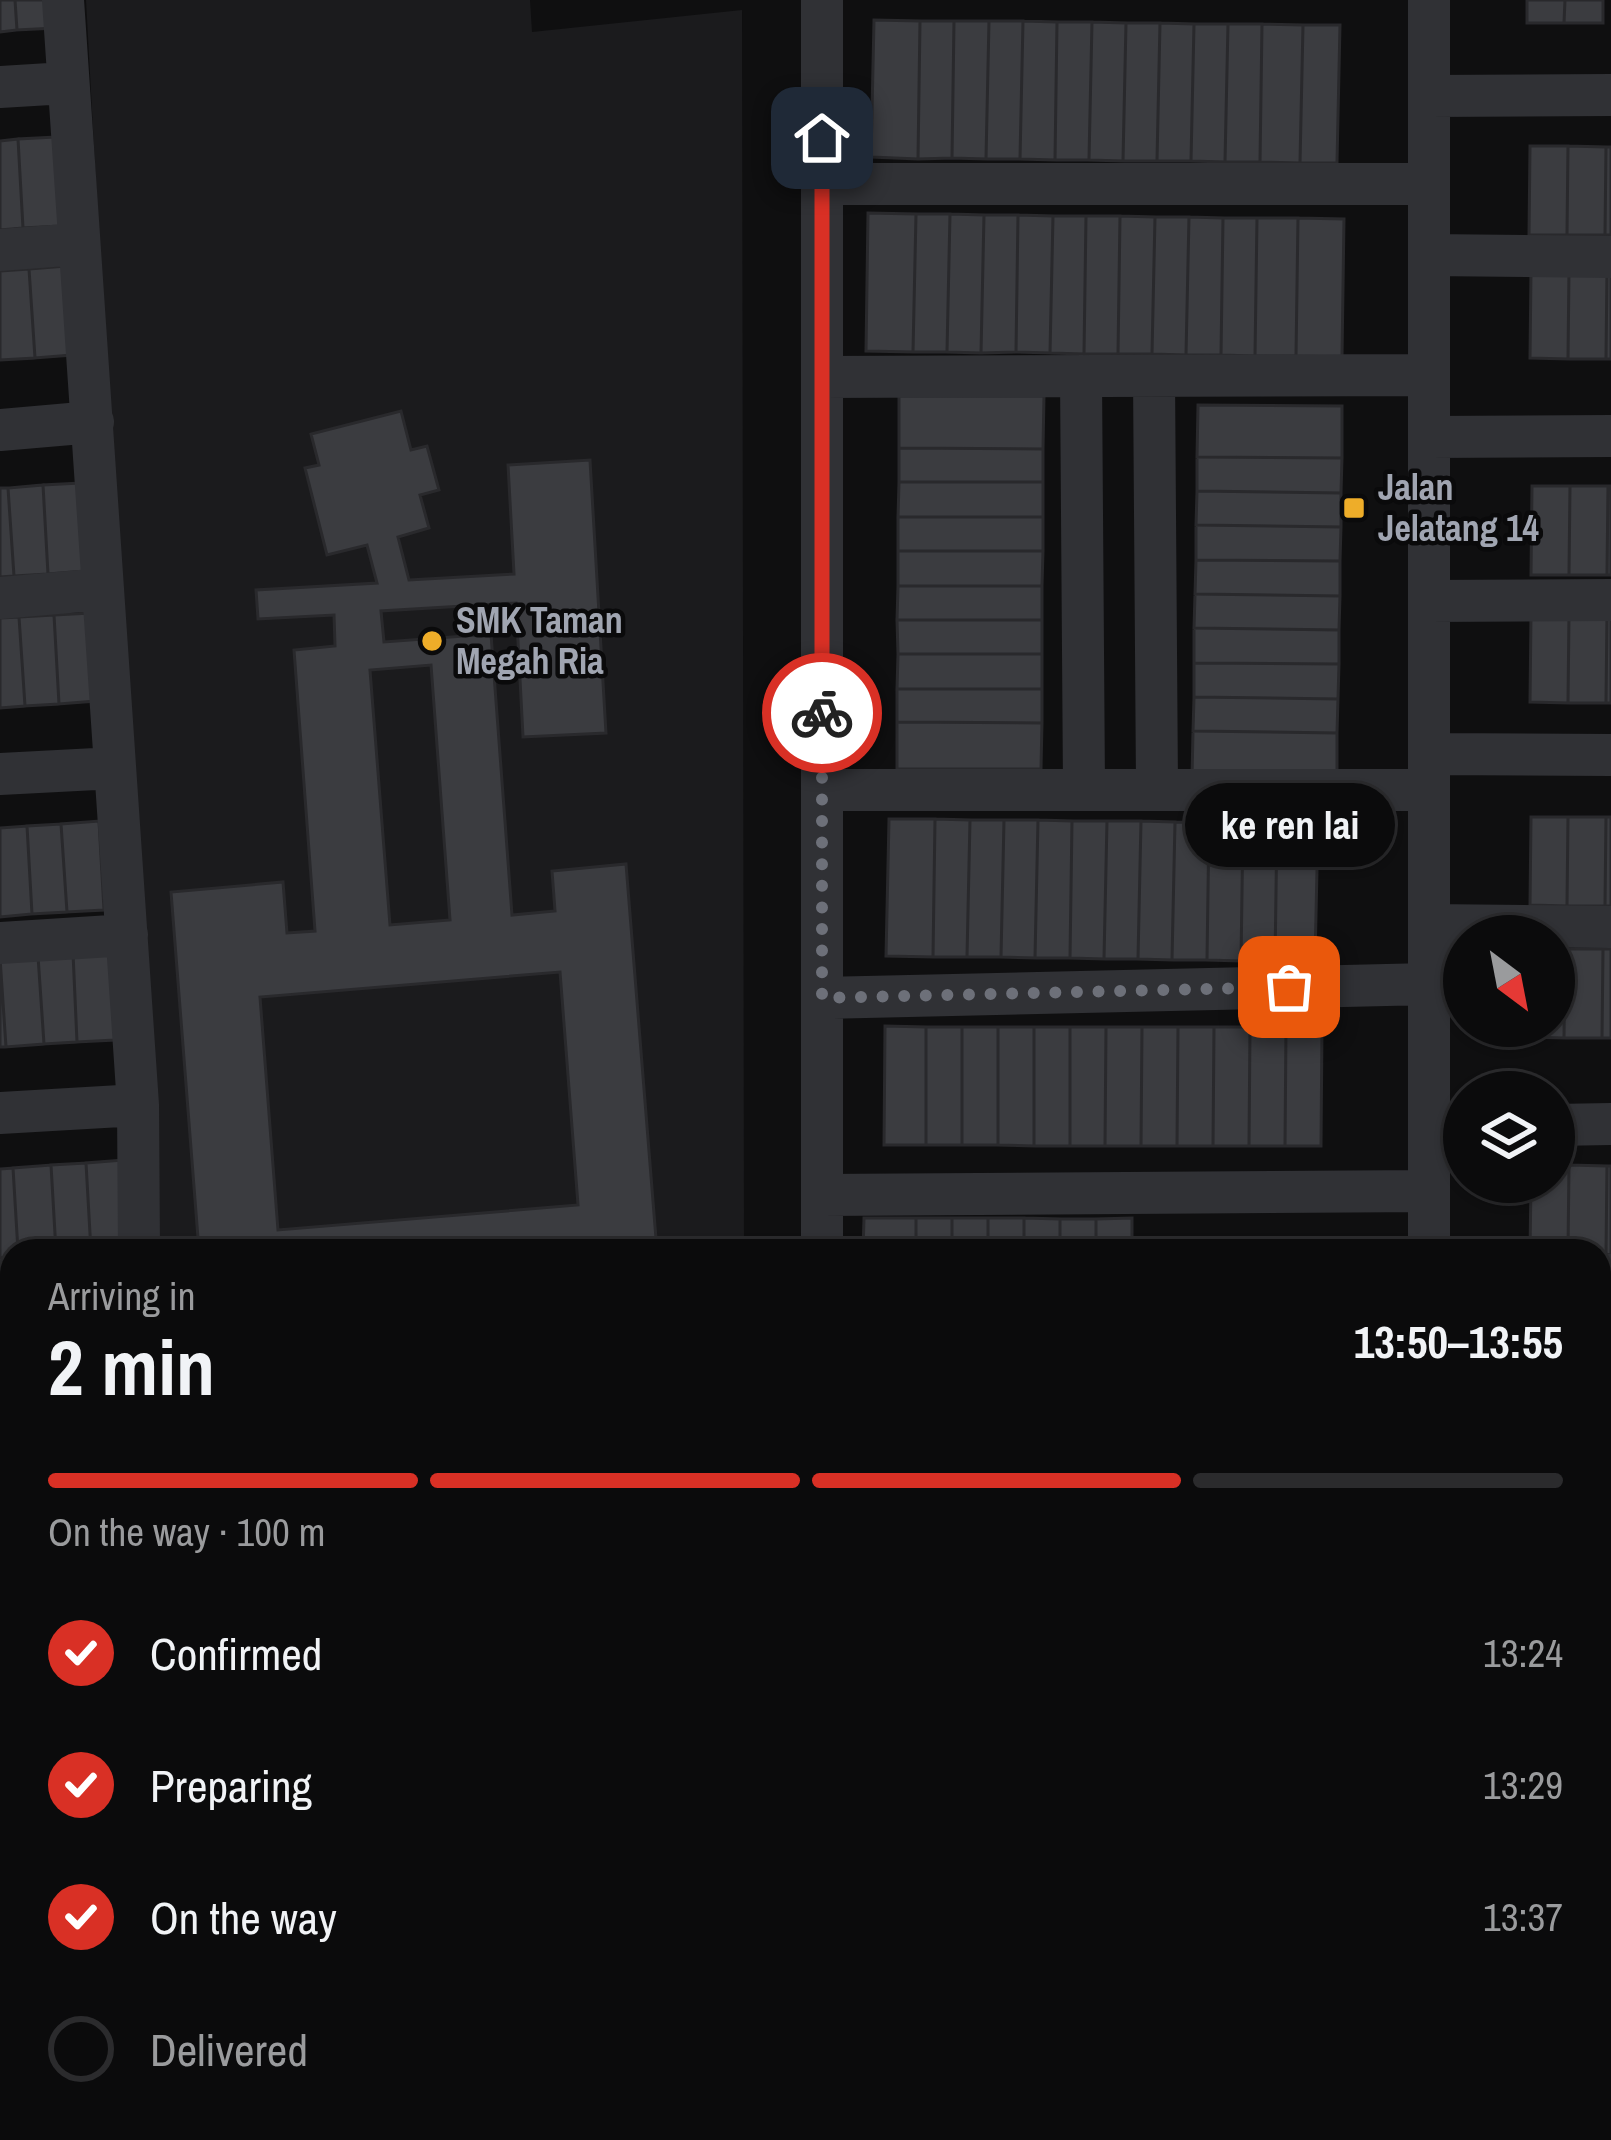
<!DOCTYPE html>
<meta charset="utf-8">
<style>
body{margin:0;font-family:"Archivo Narrow",sans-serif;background:#19191a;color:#f1f3f6;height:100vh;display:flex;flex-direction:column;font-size:45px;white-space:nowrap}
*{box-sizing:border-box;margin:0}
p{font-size:39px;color:#9a9b9d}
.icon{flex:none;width:66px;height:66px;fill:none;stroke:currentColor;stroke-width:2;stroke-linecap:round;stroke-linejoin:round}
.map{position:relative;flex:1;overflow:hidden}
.side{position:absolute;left:0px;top:1239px;width:1611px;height:903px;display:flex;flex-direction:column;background:#0b0b0c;border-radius:36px 36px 0 0;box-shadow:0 3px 9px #0004,0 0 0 3px #2b2b2d}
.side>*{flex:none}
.needle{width:78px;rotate:148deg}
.fabs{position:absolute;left:1443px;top:915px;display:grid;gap:24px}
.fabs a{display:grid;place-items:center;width:132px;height:132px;border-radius:50%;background:#0b0b0c;box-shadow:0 3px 9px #0004,0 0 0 3px #2b2b2d;font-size:60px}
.pin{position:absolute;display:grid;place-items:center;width:102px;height:102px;color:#fff;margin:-51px;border-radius:24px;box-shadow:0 6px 18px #0006}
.courier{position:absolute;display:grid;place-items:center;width:120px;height:120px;margin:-60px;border:9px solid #d93025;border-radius:50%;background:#fff;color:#222;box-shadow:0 3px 15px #0007}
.bubble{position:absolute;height:84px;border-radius:42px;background:#0b0b0c;box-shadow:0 3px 9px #0004,0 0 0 3px #2b2b2d;font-size:39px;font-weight:700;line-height:84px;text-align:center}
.head em{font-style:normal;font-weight:700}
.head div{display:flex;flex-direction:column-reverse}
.head{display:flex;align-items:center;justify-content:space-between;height:204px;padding:0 48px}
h1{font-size:78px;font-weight:700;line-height:90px}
.bar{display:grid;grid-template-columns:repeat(4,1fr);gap:18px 12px;align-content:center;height:144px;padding:0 48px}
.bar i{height:15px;border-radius:9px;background:#2b2b2d}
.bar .current{background:#d93025}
.bar p{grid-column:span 4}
ol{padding:0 48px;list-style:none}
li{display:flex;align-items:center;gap:36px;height:132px}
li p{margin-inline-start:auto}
li .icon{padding:12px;border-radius:50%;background:#d93025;color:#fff;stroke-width:4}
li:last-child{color:#9a9b9d}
li i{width:66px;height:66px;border:6px solid #2b2b2d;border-radius:50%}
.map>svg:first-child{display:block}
.built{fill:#1b1b1d}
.green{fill:#1c231c}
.building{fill:#3b3c40;stroke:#29292c;stroke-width:3;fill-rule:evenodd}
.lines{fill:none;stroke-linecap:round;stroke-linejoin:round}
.minor{stroke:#303135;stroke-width:42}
.done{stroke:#6d7079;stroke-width:12;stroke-dasharray:0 21.6}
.route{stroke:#d93025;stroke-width:15}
.poi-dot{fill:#eead29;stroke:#0a0a0b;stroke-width:4.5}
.labels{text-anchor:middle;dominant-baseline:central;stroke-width:9;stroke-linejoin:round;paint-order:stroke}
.poi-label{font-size:36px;font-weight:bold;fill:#a0a5b1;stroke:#0a0a0b;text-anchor:start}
</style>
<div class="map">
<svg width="1611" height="2140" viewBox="0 0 1611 2140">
<rect width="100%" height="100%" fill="#0f0f10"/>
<!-- built -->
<path class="built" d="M 86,0 L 530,0 L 532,32 L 742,10 L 744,1251 L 154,1251 Z
M 1599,1526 L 1611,1526 L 1611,2140 L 1476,2140 L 1476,2130 L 1599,2130 Z
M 523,2130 L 1368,2130 L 1368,2140 L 524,2140 Z"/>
<!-- green -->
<path class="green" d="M 828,2130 L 1254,2130 L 1342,2136 L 1343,2140 L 829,2140 Z"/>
<!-- building -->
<path class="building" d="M 0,0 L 15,0 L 17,30 L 0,32 Z
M 15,0 L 53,0 L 55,28 L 17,30 Z
M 1527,0 L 1565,0 L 1564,23 L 1527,23 Z
M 1565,0 L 1603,0 L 1603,23 L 1564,23 Z
M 874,20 L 920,21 L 918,159 L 871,157 Z
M 920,21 L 954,21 L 952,158 L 918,159 Z
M 954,21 L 989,21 L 986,159 L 952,158 Z
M 989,21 L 1023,21 L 1020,159 L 986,159 Z
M 1023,21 L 1057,22 L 1055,160 L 1020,159 Z
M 1057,22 L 1092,22 L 1089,160 L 1055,160 Z
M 1092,22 L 1126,23 L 1123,161 L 1089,160 Z
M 1126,23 L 1160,23 L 1157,161 L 1123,161 Z
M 1160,23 L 1194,24 L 1191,161 L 1157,161 Z
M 1194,24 L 1228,24 L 1225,162 L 1191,161 Z
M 1228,24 L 1262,24 L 1260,162 L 1225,162 Z
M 1262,24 L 1303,25 L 1300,163 L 1260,162 Z
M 1303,25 L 1340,25 L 1337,163 L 1300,163 Z
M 55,137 L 61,226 L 23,228 L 18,139 Z
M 18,139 L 23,228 L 0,230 L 0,141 Z
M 1530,146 L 1568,146 L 1567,235 L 1529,235 Z
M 1568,146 L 1606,147 L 1605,235 L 1567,235 Z
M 1606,147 L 1611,147 L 1611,235 L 1605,235 Z
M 868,213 L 916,214 L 913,352 L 866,351 Z
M 916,214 L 950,214 L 947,352 L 913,352 Z
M 950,214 L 984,215 L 981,353 L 947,352 Z
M 984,215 L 1018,215 L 1016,352 L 981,353 Z
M 1018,215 L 1053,216 L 1050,353 L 1016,352 Z
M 1053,216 L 1086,216 L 1084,354 L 1050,353 Z
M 1086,216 L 1120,216 L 1118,354 L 1084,354 Z
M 1120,216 L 1155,217 L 1152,354 L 1118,354 Z
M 1155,217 L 1189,217 L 1186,355 L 1152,354 Z
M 1189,217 L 1223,218 L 1221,355 L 1186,355 Z
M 1223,218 L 1257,218 L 1255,356 L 1221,355 Z
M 1257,218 L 1298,218 L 1296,356 L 1255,356 Z
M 1298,218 L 1344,219 L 1342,357 L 1296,356 Z
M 66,266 L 72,355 L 35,358 L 29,269 Z
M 29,269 L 35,358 L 0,360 L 0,271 Z
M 1531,270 L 1569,270 L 1568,359 L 1530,358 Z
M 1569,270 L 1607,270 L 1606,359 L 1568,359 Z
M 1607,270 L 1611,270 L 1611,359 L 1606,359 Z
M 899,396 L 1044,396 L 1043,449 L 899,448 Z
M 1198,405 L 1342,406 L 1342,458 L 1197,457 Z
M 401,411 L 411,450 L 427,446 L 439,490 L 420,495 L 429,528 L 398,537 L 409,580 L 514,574 L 508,465 L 590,460 L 606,733 L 523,737 L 516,603 L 381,611 L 384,642 L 491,634 L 512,915 L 555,911 L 552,871 L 626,864 L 657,1251 L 199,1251 L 171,892 L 283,882 L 287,933 L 315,931 L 294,650 L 335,646 L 334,615 L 258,619 L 256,590 L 377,583 L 367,545 L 327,555 L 305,468 L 319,465 L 311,434 ZM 431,665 L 450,920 L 390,925 L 370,670 ZM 560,972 L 578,1205 L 278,1230 L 260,997 Z
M 899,448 L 1043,449 L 1043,482 L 899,482 Z
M 1197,457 L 1342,458 L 1341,493 L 1197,491 Z
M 899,482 L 1043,482 L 1043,517 L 898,517 Z
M 80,483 L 85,571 L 48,574 L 43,485 Z
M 43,485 L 48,574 L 14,576 L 8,488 Z
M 1532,486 L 1570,486 L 1569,575 L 1531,575 Z
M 1570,486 L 1608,486 L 1607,575 L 1569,575 Z
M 1608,486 L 1611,486 L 1611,575 L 1607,575 Z
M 0,488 L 8,488 L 14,576 L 0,577 Z
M 1197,491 L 1341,493 L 1341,527 L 1196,525 Z
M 898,517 L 1043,517 L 1043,551 L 898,551 Z
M 1196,525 L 1341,527 L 1340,561 L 1196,560 Z
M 898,551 L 1043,551 L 1042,586 L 898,586 Z
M 1196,560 L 1340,561 L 1340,596 L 1195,594 Z
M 898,586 L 1042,586 L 1042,620 L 897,620 Z
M 1195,594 L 1340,596 L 1339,630 L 1194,628 Z
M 91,613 L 96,701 L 59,704 L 54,615 Z
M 1531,614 L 1569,614 L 1568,703 L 1530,702 Z
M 1569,614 L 1607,614 L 1606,703 L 1568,703 Z
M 1607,614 L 1611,614 L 1611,703 L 1606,703 Z
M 54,615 L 59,704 L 25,706 L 19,617 Z
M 19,617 L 25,706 L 0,708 L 0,618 Z
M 897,620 L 1042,620 L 1042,654 L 898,654 Z
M 1194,628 L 1339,630 L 1339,664 L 1194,663 Z
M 898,654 L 1042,654 L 1042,689 L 897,689 Z
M 1194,663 L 1339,664 L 1338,699 L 1194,697 Z
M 897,689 L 1042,689 L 1042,723 L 897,722 Z
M 1194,697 L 1338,699 L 1337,733 L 1193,731 Z
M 897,722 L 1042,723 L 1041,769 L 897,769 Z
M 1193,731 L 1337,733 L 1337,779 L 1192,777 Z
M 1531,817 L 1568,817 L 1567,906 L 1530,905 Z
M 1568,817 L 1606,817 L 1605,906 L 1567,906 Z
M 1606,817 L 1611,817 L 1611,906 L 1605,906 Z
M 889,819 L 935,819 L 933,957 L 886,956 Z
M 935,819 L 970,820 L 967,957 L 933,957 Z
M 970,820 L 1004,820 L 1001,957 L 967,957 Z
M 1004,820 L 1038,820 L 1035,958 L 1001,957 Z
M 1038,820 L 1072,821 L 1070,958 L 1035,958 Z
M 99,821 L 104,910 L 67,912 L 61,824 Z
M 1072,821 L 1107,821 L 1104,959 L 1070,958 Z
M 1107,821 L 1141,821 L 1138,959 L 1104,959 Z
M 1141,821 L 1175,822 L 1172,960 L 1138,959 Z
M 1175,822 L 1209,823 L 1207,960 L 1172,960 Z
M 1209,823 L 1243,823 L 1241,961 L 1207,960 Z
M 1243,823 L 1277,823 L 1275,961 L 1241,961 Z
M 1277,823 L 1318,824 L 1315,961 L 1275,961 Z
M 61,824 L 67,912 L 32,914 L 27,826 Z
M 27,826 L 32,914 L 0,917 L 0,828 Z
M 1554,949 L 1565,949 L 1564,1038 L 1526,1037 L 1526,1026 L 1554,1026 Z
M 1565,949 L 1603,949 L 1602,1038 L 1564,1038 Z
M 1603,949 L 1611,949 L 1611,1038 L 1602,1038 Z
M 109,951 L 115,1040 L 77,1042 L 73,953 Z
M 73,953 L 77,1042 L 44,1044 L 38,956 Z
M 38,956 L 44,1044 L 6,1047 L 0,958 Z
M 0,958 L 6,1047 L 0,1047 Z
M 885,1026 L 926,1027 L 926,1145 L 884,1145 Z
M 926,1027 L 962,1027 L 962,1145 L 926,1145 Z
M 962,1027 L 998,1027 L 998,1145 L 962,1145 Z
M 998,1027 L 1034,1027 L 1034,1146 L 998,1145 Z
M 1034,1027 L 1070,1027 L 1070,1146 L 1034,1146 Z
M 1070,1027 L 1106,1027 L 1105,1146 L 1070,1146 Z
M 1106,1027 L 1142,1027 L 1141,1146 L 1105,1146 Z
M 1142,1027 L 1178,1027 L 1177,1146 L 1141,1146 Z
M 1178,1027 L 1214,1027 L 1213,1146 L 1177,1146 Z
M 1214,1027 L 1250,1027 L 1249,1146 L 1213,1146 Z
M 1250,1027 L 1286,1027 L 1285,1146 L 1249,1146 Z
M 1286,1027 L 1322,1028 L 1321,1146 L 1285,1146 Z
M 123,1160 L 128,1249 L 91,1251 L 86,1163 Z
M 86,1163 L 91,1251 L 56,1251 L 51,1165 Z
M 51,1165 L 56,1251 L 18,1251 L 13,1168 Z
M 1554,1165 L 1569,1165 L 1568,1251 L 1530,1251 L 1531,1182 L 1554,1182 Z
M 1569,1165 L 1607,1166 L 1606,1254 L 1568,1251 Z
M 1607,1166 L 1611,1166 L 1611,1255 L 1606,1254 Z
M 13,1168 L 18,1251 L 12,1251 L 12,1257 L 0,1258 L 0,1169 Z
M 864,1218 L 916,1218 L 916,1251 L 863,1251 Z
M 916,1218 L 952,1218 L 952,1251 L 916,1251 Z
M 952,1218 L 988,1218 L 988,1251 L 952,1251 Z
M 988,1218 L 1024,1218 L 1024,1251 L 988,1251 Z
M 1024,1218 L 1060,1219 L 1060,1251 L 1024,1251 Z
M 1132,1218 L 1132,1251 L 1096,1251 L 1096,1219 Z
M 1060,1219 L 1096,1219 L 1096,1251 L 1060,1251 Z
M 12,1298 L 12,1387 L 0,1388 L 0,1299 Z
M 1599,1299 L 1606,1299 L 1605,1387 L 1599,1387 Z
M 1606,1299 L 1611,1299 L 1611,1387 L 1605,1387 Z
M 1604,1611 L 1611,1611 L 1611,1740 L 1602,1740 Z
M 1602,1815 L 1611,1815 L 1611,1859 L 1602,1860 Z
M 1611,1859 L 1611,1904 L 1602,1904 L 1602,1860 Z
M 1602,1904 L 1611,1904 L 1611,1949 L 1601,1949 Z
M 1601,1949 L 1611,1949 L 1611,1993 L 1601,1993 Z
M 1601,1993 L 1611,1993 L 1611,2038 L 1601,2038 Z
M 1601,2038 L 1611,2038 L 1611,2082 L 1601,2082 Z
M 1601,2082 L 1611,2082 L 1611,2127 L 1600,2127 Z"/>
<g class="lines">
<!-- minor -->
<path class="minor" d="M 63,0 L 138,1105 L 139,1251
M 822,0 L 822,1251
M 1429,0 L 1429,1251
M 0,87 L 66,83
M 1429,96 L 1611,95
M 822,184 L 1429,184
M 0,250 L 78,244
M 1429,255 L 1611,257
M 1081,376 L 1084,788
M 1154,376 L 1157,787
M 822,377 L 1429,375
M 0,430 L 93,422
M 1429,437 L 1611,436
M 0,598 L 103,589
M 1429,601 L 1611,600
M 1429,754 L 1611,755
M 0,774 L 115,768
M 823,790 L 1429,790
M 1429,925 L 1611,927
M 0,943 L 127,935
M 822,998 L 1429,984
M 0,1113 L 138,1105
M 1554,1125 L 1611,1124
M 822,1195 L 1429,1191
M 1599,1275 L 1611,1275
M 0,1280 L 12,1279
M 1599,1471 L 1611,1471
M 0,1479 L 12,1479
M 1599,1579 L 1611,1579
M 1599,1804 L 1611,1804
M 1561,2130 L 1561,2140
M 737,2140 L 743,2130
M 1428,2140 L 1428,2130"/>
</g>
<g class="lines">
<!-- done -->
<path class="done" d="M 822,713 L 822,998 L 1289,987"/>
<!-- route -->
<path class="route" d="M 822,138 L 822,713"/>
</g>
<!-- markers -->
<g class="poi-dot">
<rect x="1342" y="496" width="24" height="24" rx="6"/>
<circle cx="432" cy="641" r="12"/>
</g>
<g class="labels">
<!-- poi labels -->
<g class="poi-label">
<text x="1378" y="487">Jalan<tspan x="1378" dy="41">Jelatang 14</tspan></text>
<text x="456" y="620">SMK Taman<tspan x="456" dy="41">Megah Ria</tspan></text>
</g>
</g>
</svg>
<div class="fabs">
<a><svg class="needle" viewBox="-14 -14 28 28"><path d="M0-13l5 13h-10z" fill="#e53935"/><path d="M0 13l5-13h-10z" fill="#9a9b9d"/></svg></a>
<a><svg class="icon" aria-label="layers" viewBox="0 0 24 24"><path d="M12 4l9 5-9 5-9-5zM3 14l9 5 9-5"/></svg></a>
</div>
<div class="pin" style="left:1289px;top:987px;background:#ea580c"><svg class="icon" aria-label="bag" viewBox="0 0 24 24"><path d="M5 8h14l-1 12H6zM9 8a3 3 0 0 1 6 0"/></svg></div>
<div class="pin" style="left:822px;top:138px;background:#1f2937"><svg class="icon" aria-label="home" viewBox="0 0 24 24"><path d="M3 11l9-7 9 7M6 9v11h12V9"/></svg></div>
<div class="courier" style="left:822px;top:713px"><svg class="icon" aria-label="bike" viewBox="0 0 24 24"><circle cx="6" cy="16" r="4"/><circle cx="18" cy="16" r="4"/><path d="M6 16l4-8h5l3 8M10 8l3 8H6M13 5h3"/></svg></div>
<div class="bubble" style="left:1185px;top:783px;width:210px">ke ren lai</div>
<section class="side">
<div class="head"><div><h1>2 min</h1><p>Arriving in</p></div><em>13:50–13:55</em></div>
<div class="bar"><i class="current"></i><i class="current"></i><i class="current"></i><i></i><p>On the way · 100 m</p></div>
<ol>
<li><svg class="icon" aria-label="check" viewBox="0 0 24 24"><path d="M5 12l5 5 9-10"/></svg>Confirmed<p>13:24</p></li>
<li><svg class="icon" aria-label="check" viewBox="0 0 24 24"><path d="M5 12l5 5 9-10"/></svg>Preparing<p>13:29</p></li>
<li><svg class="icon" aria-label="check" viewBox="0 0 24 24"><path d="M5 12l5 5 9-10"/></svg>On the way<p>13:37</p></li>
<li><i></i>Delivered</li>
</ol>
</section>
</div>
